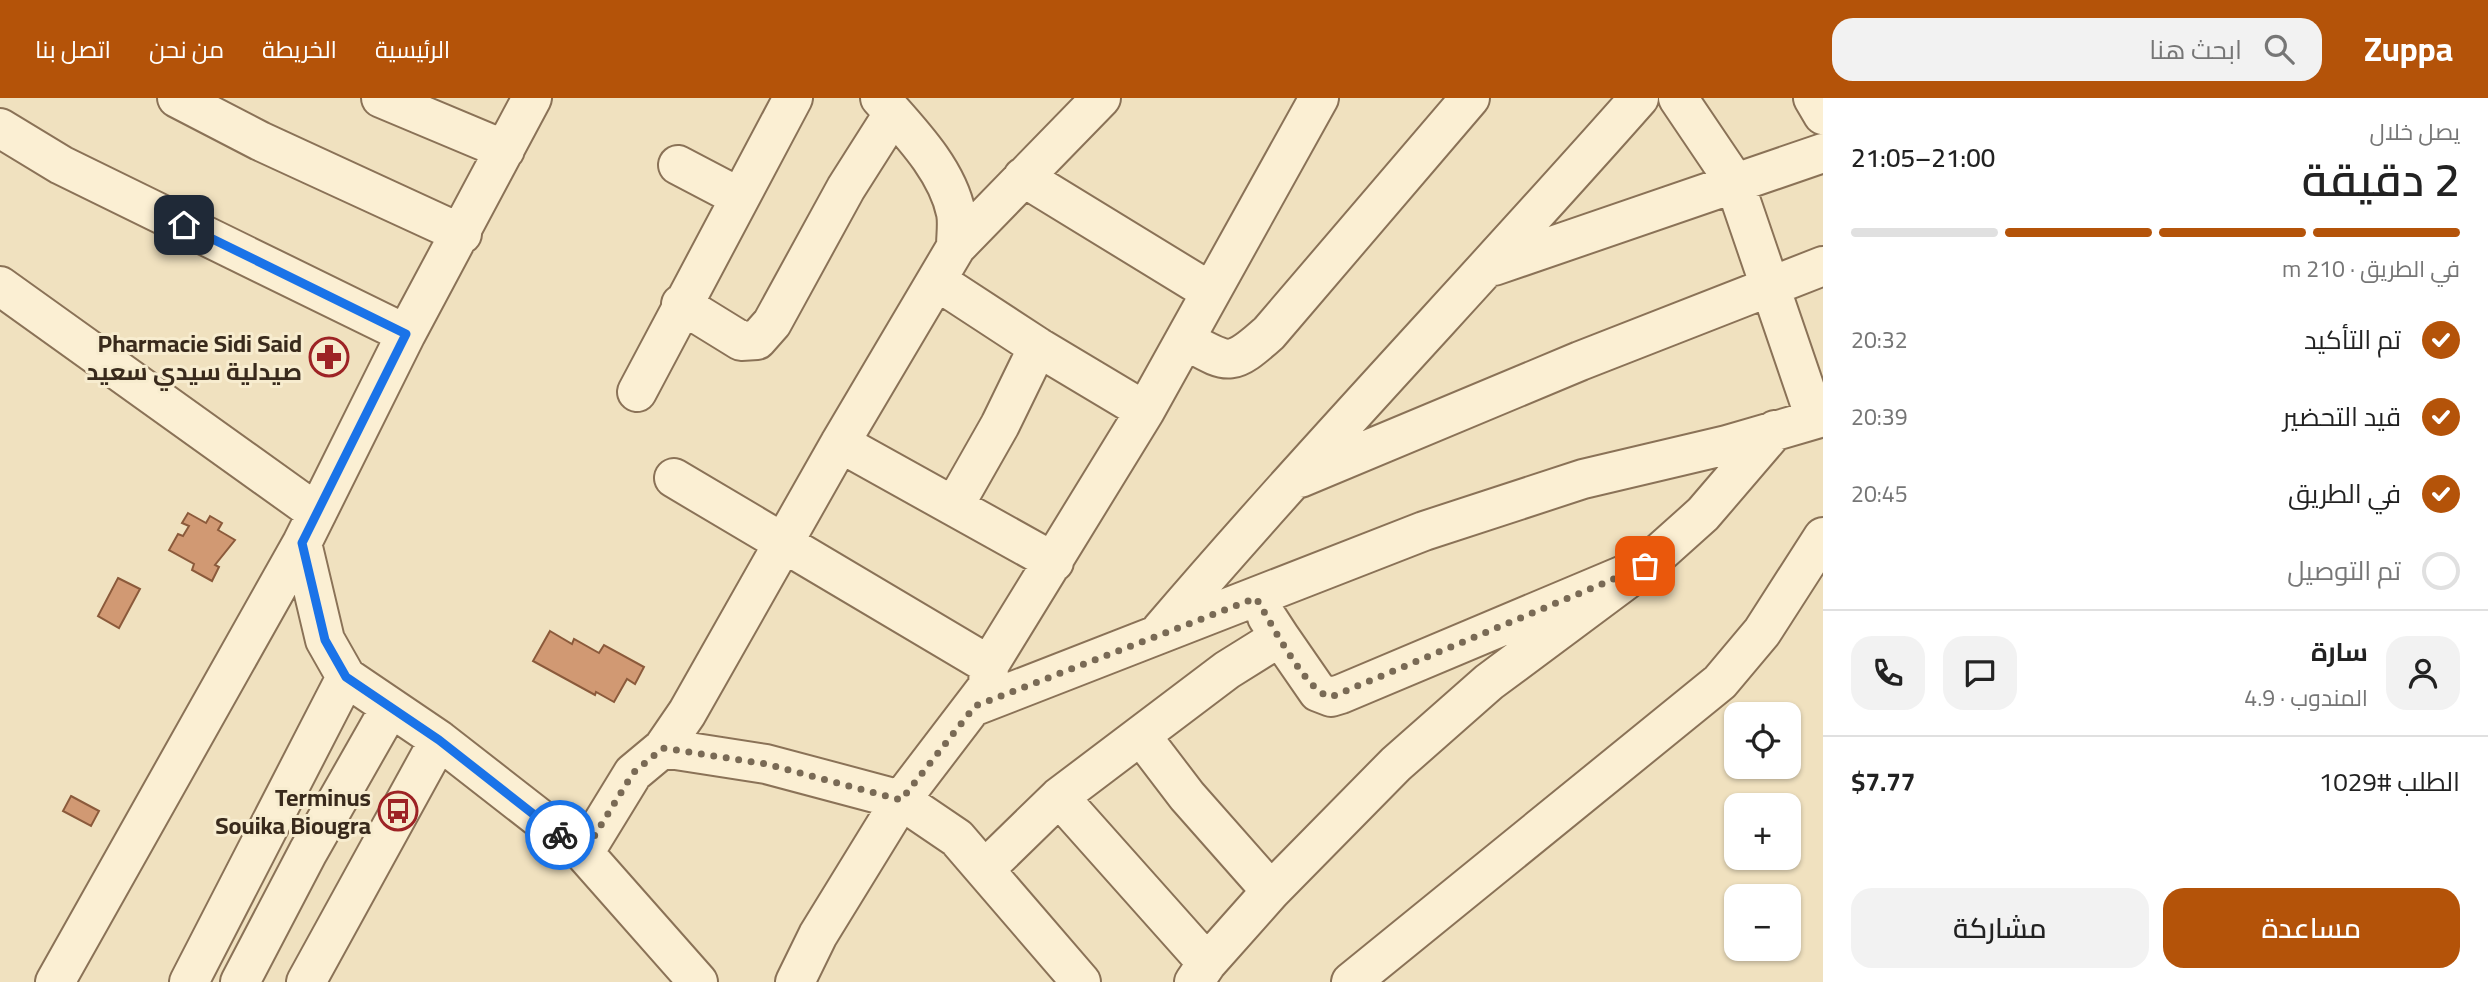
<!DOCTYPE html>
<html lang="ar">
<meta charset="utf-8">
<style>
body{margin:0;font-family:Georgia,Cairo,serif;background:#f2f2f2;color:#222;direction:rtl;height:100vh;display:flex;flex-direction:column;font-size:26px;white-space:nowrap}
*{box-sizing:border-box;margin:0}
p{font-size:23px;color:#767676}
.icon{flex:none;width:38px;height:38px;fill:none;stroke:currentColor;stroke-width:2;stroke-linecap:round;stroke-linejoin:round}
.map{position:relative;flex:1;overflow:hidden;direction:ltr}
.drawer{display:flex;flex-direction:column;background:#fff;width:665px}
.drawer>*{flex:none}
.controls{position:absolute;left:1724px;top:604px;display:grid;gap:14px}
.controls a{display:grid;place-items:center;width:77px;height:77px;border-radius:14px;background:#fff;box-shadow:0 2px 5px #0004;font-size:35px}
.pin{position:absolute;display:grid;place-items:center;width:60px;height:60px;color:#fff;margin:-30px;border-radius:14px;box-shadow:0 4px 10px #0006}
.courier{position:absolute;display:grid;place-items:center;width:70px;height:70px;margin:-35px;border:5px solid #1a73e8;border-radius:50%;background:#fff;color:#222;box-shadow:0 2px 9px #0007}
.summary em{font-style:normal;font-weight:600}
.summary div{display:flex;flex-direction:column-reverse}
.summary{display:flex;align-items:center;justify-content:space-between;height:119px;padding:0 28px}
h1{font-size:46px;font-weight:600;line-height:52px}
.bar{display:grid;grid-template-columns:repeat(4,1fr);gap:10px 7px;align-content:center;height:84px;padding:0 28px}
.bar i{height:9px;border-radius:5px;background:#e0e0e0}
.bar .current{background:#b45309}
.bar p{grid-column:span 4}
.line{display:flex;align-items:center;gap:18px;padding:0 28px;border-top:2px solid #e0e0e0}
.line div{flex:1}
.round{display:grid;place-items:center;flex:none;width:74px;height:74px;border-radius:21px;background:#f2f2f2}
ol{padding:0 28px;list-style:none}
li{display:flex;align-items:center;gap:21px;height:77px}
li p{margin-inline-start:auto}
li .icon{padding:7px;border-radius:50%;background:#b45309;color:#fff;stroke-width:4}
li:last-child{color:#767676}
li i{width:38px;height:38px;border:4px solid #e0e0e0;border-radius:50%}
.action{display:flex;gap:14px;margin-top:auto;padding:14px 28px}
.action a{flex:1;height:80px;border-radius:21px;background:#b45309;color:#fff;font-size:28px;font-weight:600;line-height:80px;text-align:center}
.action a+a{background:#f2f2f2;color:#222}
header{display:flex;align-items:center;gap:42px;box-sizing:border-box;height:98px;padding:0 35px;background:#b45309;color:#fff}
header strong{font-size:33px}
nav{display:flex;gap:38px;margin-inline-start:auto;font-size:24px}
.search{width:490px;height:63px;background:#f2f2f2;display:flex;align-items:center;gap:18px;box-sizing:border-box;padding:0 24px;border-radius:21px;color:#767676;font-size:26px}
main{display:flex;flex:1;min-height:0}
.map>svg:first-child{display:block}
.building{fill:#d19973;stroke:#8b5a3b;stroke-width:2}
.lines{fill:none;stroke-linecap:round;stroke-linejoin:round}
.minor-casing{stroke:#8a7257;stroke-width:42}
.minor{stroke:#fbefd3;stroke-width:38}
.done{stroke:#796a55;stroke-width:7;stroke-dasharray:0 12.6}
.route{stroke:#1a73e8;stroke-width:9}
.labels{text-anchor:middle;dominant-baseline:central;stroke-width:6;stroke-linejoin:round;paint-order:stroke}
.poi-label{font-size:24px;font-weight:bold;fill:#392a1c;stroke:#f7eccf;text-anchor:end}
</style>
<header>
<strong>Zuppa</strong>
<div class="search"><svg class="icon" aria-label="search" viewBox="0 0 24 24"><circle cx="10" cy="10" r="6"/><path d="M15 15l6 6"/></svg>ابحث هنا</div>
<nav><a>الرئيسية</a><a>الخريطة</a><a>من نحن</a><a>اتصل بنا</a></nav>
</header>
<main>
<section class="drawer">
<div class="summary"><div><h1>2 دقيقة</h1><p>يصل خلال</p></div><em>21:00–21:05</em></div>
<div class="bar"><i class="current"></i><i class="current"></i><i class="current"></i><i></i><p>في الطريق · 210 m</p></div>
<ol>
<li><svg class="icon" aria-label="check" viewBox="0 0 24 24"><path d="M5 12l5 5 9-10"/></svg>تم التأكيد<p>20:32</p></li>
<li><svg class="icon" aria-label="check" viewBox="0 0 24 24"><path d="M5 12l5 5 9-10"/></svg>قيد التحضير<p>20:39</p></li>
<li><svg class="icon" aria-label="check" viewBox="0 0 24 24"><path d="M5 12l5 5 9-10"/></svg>في الطريق<p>20:45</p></li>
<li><i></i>تم التوصيل</li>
</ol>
<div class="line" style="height:126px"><a class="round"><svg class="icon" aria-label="person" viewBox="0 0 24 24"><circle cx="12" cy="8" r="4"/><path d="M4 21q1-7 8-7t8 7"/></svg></a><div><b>سارة</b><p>المندوب · 4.9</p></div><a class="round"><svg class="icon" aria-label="chat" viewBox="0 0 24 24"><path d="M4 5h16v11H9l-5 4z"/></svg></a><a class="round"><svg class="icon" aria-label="phone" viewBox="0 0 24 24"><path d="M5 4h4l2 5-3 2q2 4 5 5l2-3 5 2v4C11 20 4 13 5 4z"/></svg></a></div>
<div class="line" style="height:91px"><div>الطلب #1029</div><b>$7.77</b></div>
<div class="action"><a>مساعدة</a><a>مشاركة</a></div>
</section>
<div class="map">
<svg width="1823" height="884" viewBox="0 0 1823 884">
<rect width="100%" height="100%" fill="#f0e1bf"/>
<!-- building -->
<path class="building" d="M 188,415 L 206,425 L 210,418 L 222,425 L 218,432 L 235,442 L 215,467 L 219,469 L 212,483 L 192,472 L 194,466 L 169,452 L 178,436 L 183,438 L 189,428 L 182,425 Z
M 118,480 L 140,491 L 119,530 L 98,518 Z
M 550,533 L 572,546 L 574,541 L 599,555 L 604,547 L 644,569 L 635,586 L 627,581 L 614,604 L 596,594 L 595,597 L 533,563 Z
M 71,698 L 99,713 L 91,728 L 63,713 Z"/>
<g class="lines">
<defs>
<path id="minor" d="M 177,0 L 260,43 L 462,136
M 381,0 L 505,52
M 880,0 C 909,33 947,71 956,115 C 958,125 956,138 956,149
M 1678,0 L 1734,83 L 1815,320
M 1813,0 L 1823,17
M 0,30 L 61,67 L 406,236
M 678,67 L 739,99
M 1023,79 L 1211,194
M 1494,168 L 1823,55
M 937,183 L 1038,249 L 1145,313
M 0,188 L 317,415
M 681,206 L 741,243 L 757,242 L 772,225 L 846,90 L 893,16
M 1185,242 C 1229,266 1230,270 1269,235 L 1470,0
M 637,294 L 793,0
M 840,345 L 1054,464
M 674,380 L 989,567
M 1300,380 L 1580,263 L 1823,168
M 954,408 L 1000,327 L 1038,249
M 302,445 L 325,542 L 346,579 L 439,642 L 584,755 L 698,884
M 1161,532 C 1316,351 1481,179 1639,0
M 1280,539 L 1318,594 L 1331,599 L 1341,596 L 1645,468 L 1703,416 L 1775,332
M 975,608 L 1424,433 L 1583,381 L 1727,347 L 1823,319
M 1142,639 L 1187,698 L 1271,793
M 663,650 L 766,666 L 901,702 L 957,740 L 1081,884
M 1059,699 L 1207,865
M 584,755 L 633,675 L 663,650 L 687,615 L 840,345 L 956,149 L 1101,0
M 985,771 L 1059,699 L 1227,572 L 1280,539 L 1267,519
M 55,884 L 302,445 L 406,236 L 532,0
M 189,884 L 346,579
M 240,884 L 308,754 L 390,610
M 306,884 L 439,642
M 795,884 L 818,837 L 901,702 L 988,588 L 989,567 L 1145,313 L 1319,0
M 1194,884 L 1207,865 L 1271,793 L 1396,666 L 1489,584 L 1645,468
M 1351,884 L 1720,584 L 1762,534 L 1823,439"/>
</defs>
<!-- minor casing -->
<use href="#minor" class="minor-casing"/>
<!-- minor -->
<use href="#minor" class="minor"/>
</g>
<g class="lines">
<!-- done -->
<path class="done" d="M 560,737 L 584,755 L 633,675 L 663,650 L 766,666 L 901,702 L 975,608 L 1256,500 C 1269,521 1307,596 1331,599 L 1645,468"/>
<!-- route -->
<path class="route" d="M 184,127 L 406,236 L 302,445 L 325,542 L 346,579 L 439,642 L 560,737"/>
</g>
<!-- icons -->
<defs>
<symbol id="pharmacy-ring" viewBox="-11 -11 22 22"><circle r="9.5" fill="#f7eccf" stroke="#9d2325" stroke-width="1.5"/><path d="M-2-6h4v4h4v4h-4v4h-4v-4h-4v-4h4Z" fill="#9d2325"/></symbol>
<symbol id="bus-ring" viewBox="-11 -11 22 22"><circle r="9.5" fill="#f7eccf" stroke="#9d2325" stroke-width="1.5"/><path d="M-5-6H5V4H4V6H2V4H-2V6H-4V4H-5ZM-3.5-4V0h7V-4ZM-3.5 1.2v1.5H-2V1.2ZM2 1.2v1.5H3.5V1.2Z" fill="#9d2325"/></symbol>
</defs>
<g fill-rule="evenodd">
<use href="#pharmacy-ring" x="307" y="237" width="44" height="44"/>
<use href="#bus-ring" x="376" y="691" width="44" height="44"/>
</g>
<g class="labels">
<!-- poi labels -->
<g class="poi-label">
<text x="302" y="245">Pharmacie Sidi Said<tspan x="302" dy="28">صيدلية سيدي سعيد</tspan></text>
<text x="371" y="699">Terminus<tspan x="371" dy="28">Souika Biougra</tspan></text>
</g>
</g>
</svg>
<div class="controls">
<a><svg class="icon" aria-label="locate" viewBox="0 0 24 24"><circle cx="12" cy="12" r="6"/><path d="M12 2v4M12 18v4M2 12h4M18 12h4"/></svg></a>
<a>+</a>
<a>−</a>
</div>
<div class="pin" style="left:1645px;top:468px;background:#ea580c"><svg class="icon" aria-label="bag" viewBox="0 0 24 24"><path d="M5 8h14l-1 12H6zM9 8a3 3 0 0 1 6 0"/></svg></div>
<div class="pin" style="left:184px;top:127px;background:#1f2937"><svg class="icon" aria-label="home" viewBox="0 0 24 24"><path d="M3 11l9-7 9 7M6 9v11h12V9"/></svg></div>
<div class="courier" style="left:560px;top:737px"><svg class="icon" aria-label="bike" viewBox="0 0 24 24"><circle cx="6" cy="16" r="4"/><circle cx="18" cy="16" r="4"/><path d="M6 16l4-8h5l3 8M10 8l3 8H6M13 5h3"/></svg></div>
</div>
</main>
